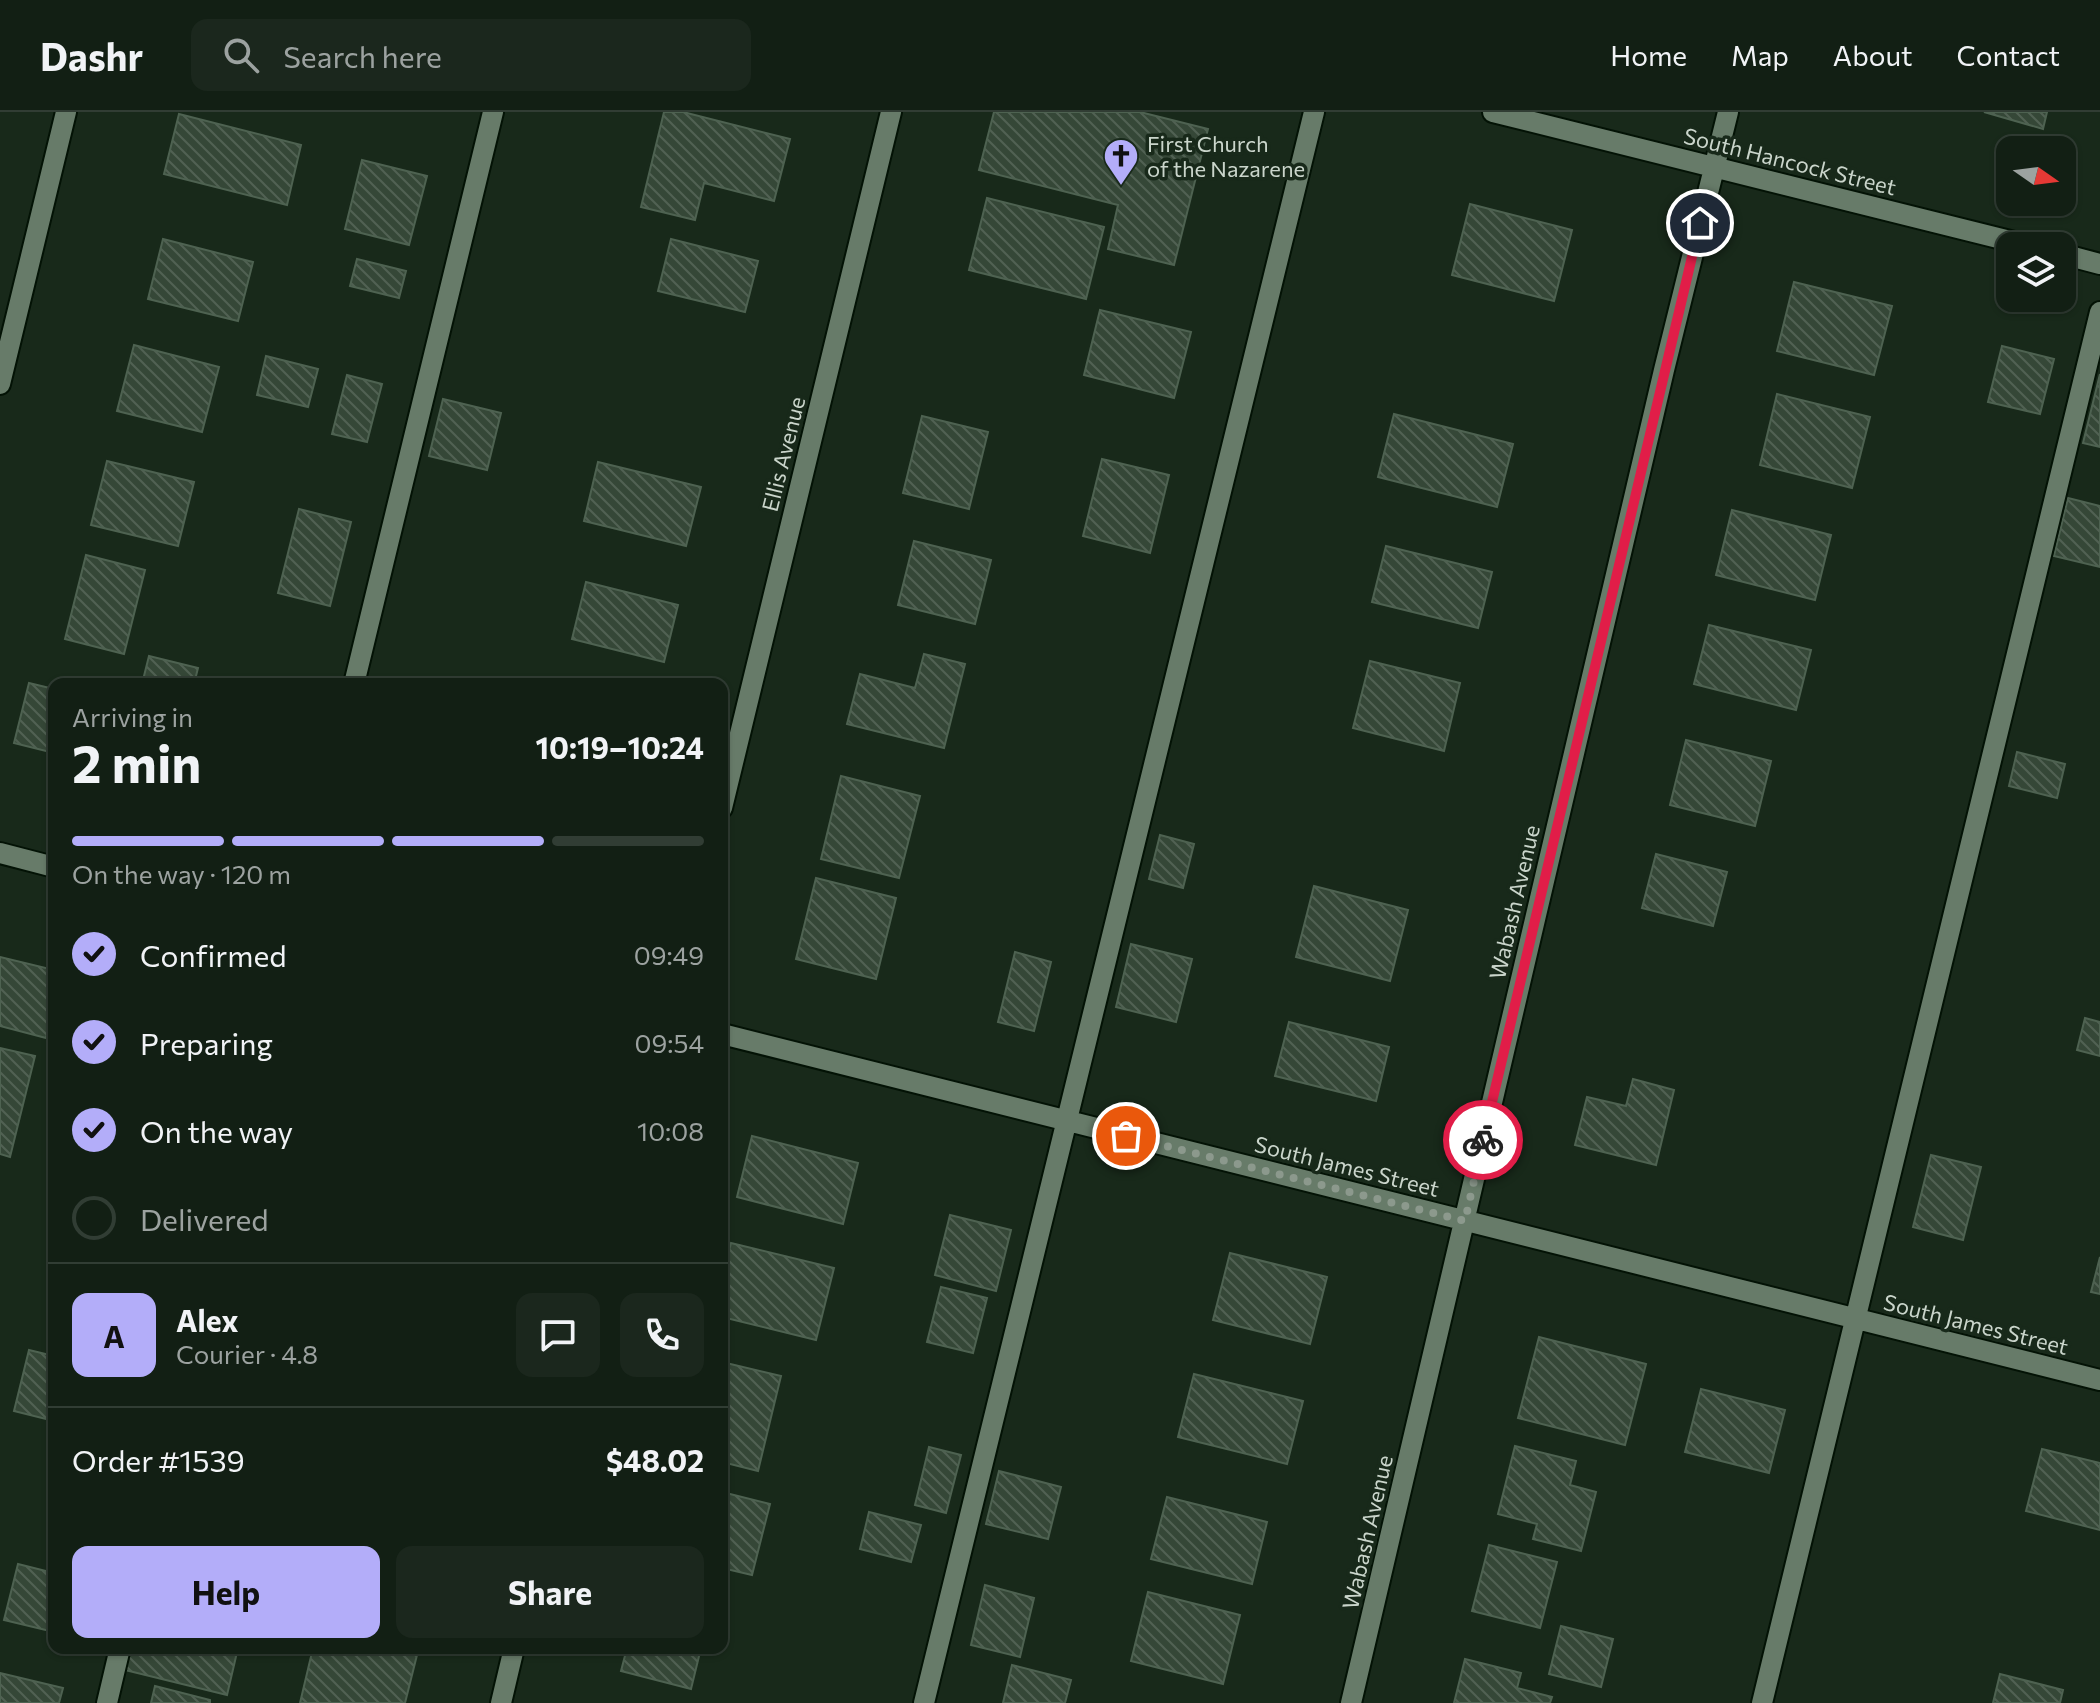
<!DOCTYPE html>
<meta charset="utf-8">
<style>
body{margin:0;font-family:Commissioner,sans-serif;background:#1b271d;color:#f1f3f6;height:100vh;display:flex;flex-direction:column;font-size:30px;white-space:nowrap}
*{box-sizing:border-box;margin:0}
p{font-size:26px;color:#9ca2a0}
.icon{flex:none;width:44px;height:44px;fill:none;stroke:currentColor;stroke-width:2;stroke-linecap:round;stroke-linejoin:round}
.map{position:relative;flex:1;overflow:hidden}
.drawer{position:absolute;left:48px;top:566px;width:680px;height:976px;display:flex;flex-direction:column;background:#121f14;border-radius:16px;box-shadow:0 2px 6px #0004,0 0 0 2px #313d34}
.drawer>*{flex:none}
.needle{width:52px;rotate:104deg}
.fabs{position:absolute;left:1996px;top:24px;display:grid;gap:16px}
.fabs a{display:grid;place-items:center;width:80px;height:80px;border-radius:16px;background:#121f14;box-shadow:0 2px 6px #0004,0 0 0 2px #313d34;font-size:40px}
.pin{position:absolute;display:grid;place-items:center;width:68px;height:68px;color:#fff;margin:-34px;border:4px solid #fff;border-radius:50%;box-shadow:0 2px 8px #0007}
.courier{position:absolute;display:grid;place-items:center;width:80px;height:80px;margin:-40px;border:6px solid #e11d48;border-radius:50%;background:#fff;color:#222;box-shadow:0 2px 10px #0007}
.overview em{font-style:normal;font-weight:700}
.overview div{display:flex;flex-direction:column-reverse}
.overview{display:flex;align-items:center;justify-content:space-between;height:136px;padding:0 24px}
h1{font-size:52px;font-weight:700;line-height:60px}
.bar{display:grid;grid-template-columns:repeat(4,1fr);gap:12px 8px;align-content:center;height:96px;padding:0 24px}
.bar i{height:10px;border-radius:6px;background:#313d34}
.bar .active{background:#b3adf9}
.bar p{grid-column:span 4}
.line{display:flex;align-items:center;gap:20px;padding:0 24px;border-top:2px solid #313d34}
.line div{flex:1}
.round{display:grid;place-items:center;flex:none;width:84px;height:84px;border-radius:16px;background:#1b271d}
ol{padding:0 24px;list-style:none}
li{display:flex;align-items:center;gap:24px;height:88px}
li p{margin-inline-start:auto}
li .icon{padding:8px;border-radius:50%;background:#b3adf9;color:#111;stroke-width:4}
li:last-child{color:#9ca2a0}
li i{width:44px;height:44px;border:4px solid #313d34;border-radius:50%}
.action{display:flex;gap:16px;margin-top:auto;padding:16px 24px}
.action a{flex:1;height:92px;border-radius:16px;background:#b3adf9;color:#111;font-size:32px;font-weight:700;line-height:92px;text-align:center}
.action a+a{background:#1b271d;color:#f1f3f6}
header{display:flex;align-items:center;gap:48px;box-sizing:border-box;height:112px;padding:0 40px;background:#121f14;border-bottom:2px solid #313d34}
header strong{font-size:38px}
nav{display:flex;gap:44px;margin-inline-start:auto;font-size:28px}
.search{width:560px;height:72px;background:#1b271d;display:flex;align-items:center;gap:20px;box-sizing:border-box;padding:0 28px;border-radius:16px;color:#9ca2a0;font-size:30px}
.map>svg:first-child{display:block}
.building{fill:url(#building-back-hatch);stroke:#4e6251;stroke-width:2}
.lines{fill:none;stroke-linecap:round;stroke-linejoin:round}
.minor-casing{stroke:#031205;stroke-width:24}
.minor{stroke:#677b69;stroke-width:20}
.done{stroke:#8c998d;stroke-width:8;stroke-dasharray:0 14.4}
.route{stroke:#e11d48;stroke-width:10}
.labels{text-anchor:middle;dominant-baseline:central;stroke-width:7;stroke-linejoin:round;paint-order:stroke}
.poi-label{font-size:22px;fill:#cad5cb;stroke:#18291a;text-anchor:start}
.street-label{font-size:22px;fill:#cad5cb;stroke:#18291a}
</style>
<header>
<strong>Dashr</strong>
<div class="search"><svg class="icon" aria-label="search" viewBox="0 0 24 24"><circle cx="10" cy="10" r="6"/><path d="M15 15l6 6"/></svg>Search here</div>
<nav><a>Home</a><a>Map</a><a>About</a><a>Contact</a></nav>
</header>
<div class="map">
<svg width="2100" height="1591" viewBox="0 0 2100 1591">
<defs>
<pattern id="building-back-hatch" width="6" height="6" patternUnits="userSpaceOnUse" patternTransform="scale(2)"><rect width="6" height="6" fill="#354737"/><path d="M-1 5l2 2M0 0l6 6M5-1l2 2" fill="none" stroke="#516153"/></pattern>
</defs>
<rect width="100%" height="100%" fill="#18291a"/>
<!-- building -->
<path class="building" d="M 664,0 L 683,0 L 790,27 L 774,89 L 704,71 L 695,108 L 641,95 Z
M 994,0 L 1140,0 L 1208,17 L 1174,153 L 1108,137 L 1118,93 L 979,58 Z
M 1984,0 L 2047,0 L 2043,17 Z
M 179,2 L 301,33 L 287,93 L 164,62 Z
M 362,48 L 427,64 L 409,133 L 345,117 Z
M 987,86 L 1104,115 L 1086,187 L 969,158 Z
M 1470,92 L 1572,118 L 1554,189 L 1452,163 Z
M 163,127 L 253,150 L 238,209 L 148,187 Z
M 671,127 L 758,149 L 745,200 L 658,179 Z
M 357,147 L 406,159 L 399,186 L 350,174 Z
M 1794,170 L 1892,194 L 1874,263 L 1777,239 Z
M 1100,198 L 1191,220 L 1174,286 L 1084,263 Z
M 134,233 L 219,255 L 202,320 L 117,299 Z
M 2002,234 L 2054,247 L 2040,302 L 1988,290 Z
M 266,244 L 318,257 L 308,295 L 257,283 Z
M 2100,262 L 2100,335 L 2083,331 Z
M 347,263 L 382,272 L 367,330 L 332,322 Z
M 1777,282 L 1870,305 L 1852,376 L 1760,353 Z
M 443,287 L 501,301 L 487,358 L 429,344 Z
M 1394,302 L 1513,332 L 1497,395 L 1378,365 Z
M 922,304 L 988,320 L 969,397 L 903,381 Z
M 1102,347 L 1169,363 L 1150,441 L 1083,424 Z
M 107,349 L 194,370 L 178,434 L 91,413 Z
M 598,350 L 701,375 L 686,434 L 584,409 Z
M 2068,386 L 2100,394 L 2100,455 L 2054,444 Z
M 299,397 L 351,410 L 330,494 L 278,481 Z
M 1732,398 L 1831,423 L 1815,488 L 1716,463 Z
M 914,429 L 991,448 L 975,512 L 898,493 Z
M 1386,434 L 1492,460 L 1478,516 L 1372,490 Z
M 86,443 L 145,458 L 124,542 L 65,527 Z
M 586,470 L 678,493 L 664,550 L 572,527 Z
M 1709,513 L 1811,538 L 1796,598 L 1694,572 Z
M 924,542 L 965,552 L 944,636 L 847,612 L 860,562 L 915,576 Z
M 149,544 L 198,556 L 194,572 L 142,572 Z
M 1370,549 L 1460,571 L 1444,639 L 1353,616 Z
M 29,571 L 54,577 L 54,641 L 14,631 Z
M 1686,628 L 1771,649 L 1755,714 L 1670,693 Z
M 2017,640 L 2065,652 L 2057,686 L 2009,674 Z
M 841,664 L 920,684 L 899,766 L 821,747 Z
M 1160,723 L 1194,732 L 1183,776 L 1149,767 Z
M 1656,742 L 1727,760 L 1713,814 L 1642,796 Z
M 816,766 L 896,786 L 876,867 L 796,847 Z
M 1314,774 L 1408,798 L 1390,869 L 1296,845 Z
M 1131,832 L 1192,847 L 1176,910 L 1116,895 Z
M 1015,840 L 1051,850 L 1034,919 L 998,910 Z
M 0,845 L 54,858 L 54,895 L 46,926 L 0,914 Z
M 2085,906 L 2100,910 L 2100,944 L 2077,938 Z
M 1289,910 L 1389,935 L 1376,989 L 1275,964 Z
M 0,936 L 35,944 L 10,1045 L 0,1042 Z
M 1633,967 L 1674,978 L 1656,1053 L 1575,1033 L 1587,985 L 1626,994 Z
M 752,1024 L 858,1051 L 843,1112 L 737,1085 Z
M 1931,1043 L 1981,1055 L 1963,1128 L 1913,1115 Z
M 950,1103 L 1011,1118 L 996,1179 L 935,1163 Z
M 731,1131 L 834,1156 L 816,1228 L 722,1205 L 722,1167 Z
M 1230,1141 L 1327,1165 L 1310,1232 L 1213,1208 Z
M 2100,1145 L 2100,1182 L 2091,1180 Z
M 941,1175 L 987,1186 L 973,1241 L 927,1230 Z
M 1539,1225 L 1646,1252 L 1625,1333 L 1518,1306 Z
M 29,1238 L 54,1244 L 54,1309 L 14,1299 Z
M 722,1250 L 781,1264 L 758,1359 L 722,1350 Z
M 1194,1262 L 1303,1289 L 1287,1352 L 1178,1325 Z
M 1701,1277 L 1785,1298 L 1769,1361 L 1685,1340 Z
M 1515,1334 L 1576,1349 L 1570,1373 L 1596,1380 L 1581,1439 L 1533,1427 L 1537,1412 L 1498,1402 Z
M 929,1335 L 961,1343 L 946,1401 L 915,1393 Z
M 2042,1337 L 2100,1351 L 2100,1418 L 2026,1399 Z
M 999,1359 L 1061,1375 L 1048,1427 L 986,1412 Z
M 722,1380 L 770,1392 L 752,1463 L 722,1456 Z
M 1167,1385 L 1267,1410 L 1252,1472 L 1151,1447 Z
M 869,1400 L 921,1413 L 911,1450 L 860,1437 Z
M 1489,1433 L 1557,1450 L 1540,1516 L 1472,1499 Z
M 18,1452 L 54,1461 L 54,1520 L 4,1508 Z
M 985,1473 L 1034,1486 L 1020,1545 L 971,1533 Z
M 1148,1480 L 1240,1503 L 1223,1572 L 1131,1549 Z
M 1561,1514 L 1613,1527 L 1601,1575 L 1549,1562 Z
M 130,1536 L 238,1536 L 227,1583 L 125,1558 Z
M 313,1536 L 391,1536 L 417,1543 L 405,1591 L 300,1591 Z
M 627,1536 L 701,1536 L 691,1577 L 621,1559 Z
M 1465,1547 L 1521,1561 L 1517,1576 L 1552,1585 L 1550,1591 L 1454,1591 Z
M 1012,1553 L 1071,1568 L 1065,1591 L 1003,1591 Z
M 0,1561 L 63,1576 L 59,1591 L 0,1591 Z
M 2000,1562 L 2063,1578 L 2060,1591 L 1993,1591 Z
M 155,1574 L 210,1588 L 210,1591 L 151,1591 Z"/>
<g class="lines">
<defs>
<path id="minor" d="M 1493,0 L 2030,134
M 2062,142 L 2100,152
M 0,272 L 66,0
M 354,572 L 493,0
M 722,696 L 891,0
M 0,741 L 54,755
M 722,922 L 2100,1268
M 107,1591 L 120,1536
M 501,1591 L 514,1536
M 924,1591 L 1314,0
M 1351,1591 L 1664,258 L 1728,0
M 1762,1591 L 2100,200"/>
</defs>
<!-- minor casing -->
<use href="#minor" class="minor-casing"/>
<!-- minor -->
<use href="#minor" class="minor"/>
</g>
<g class="lines">
<!-- done -->
<path class="done" d="M 1126,1024 L 1465,1109 L 1483,1028"/>
<!-- route -->
<path class="route" d="M 1483,1028 L 1700,111"/>
</g>
<!-- icons -->
<defs>
<symbol id="church-pin" viewBox="-11 -11 22 30"><path d="M0 17L-7.5 6A9.5 9.5 0 1 1 7.5 6Z" fill="#b3adf9" stroke="#18291a"/><path d="M-1.2-6h2.4v3.5h3.3v2.4h-3.3V6h-2.4V-.1h-3.3v-2.4h3.3Z" fill="#111"/></symbol>
</defs>
<g fill-rule="evenodd">
<use href="#church-pin" x="1101" y="24" width="40" height="54"/>
</g>
<g class="labels">
<!-- poi labels -->
<g class="poi-label">
<text x="1147" y="31">First Church<tspan x="1147" dy="25">of the Nazarene</tspan></text>
</g>
<!-- street labels -->
<g class="street-label">
<text transform="translate(1790 49) rotate(14)">South Hancock Street</text>
<text transform="translate(783 342) rotate(-76)">Ellis Avenue</text>
<text transform="translate(1514 790) rotate(-77)">Wabash Avenue</text>
<text transform="translate(1347 1054) rotate(14)">South James Street</text>
<text transform="translate(1976 1212) rotate(14)">South James Street</text>
<text transform="translate(1367 1420) rotate(-77)">Wabash Avenue</text>
</g>
</g>
</svg>
<div class="fabs">
<a><svg class="needle" viewBox="-14 -14 28 28"><path d="M0-13l5 13h-10z" fill="#e53935"/><path d="M0 13l5-13h-10z" fill="#9ca2a0"/></svg></a>
<a><svg class="icon" aria-label="layers" viewBox="0 0 24 24"><path d="M12 4l9 5-9 5-9-5zM3 14l9 5 9-5"/></svg></a>
</div>
<div class="pin" style="left:1126px;top:1024px;background:#ea580c"><svg class="icon" aria-label="bag" viewBox="0 0 24 24"><path d="M5 8h14l-1 12H6zM9 8a3 3 0 0 1 6 0"/></svg></div>
<div class="pin" style="left:1700px;top:111px;background:#1f2937"><svg class="icon" aria-label="home" viewBox="0 0 24 24"><path d="M3 11l9-7 9 7M6 9v11h12V9"/></svg></div>
<div class="courier" style="left:1483px;top:1028px"><svg class="icon" aria-label="bike" viewBox="0 0 24 24"><circle cx="6" cy="16" r="4"/><circle cx="18" cy="16" r="4"/><path d="M6 16l4-8h5l3 8M10 8l3 8H6M13 5h3"/></svg></div>
<section class="drawer">
<div class="overview"><div><h1>2 min</h1><p>Arriving in</p></div><em>10:19–10:24</em></div>
<div class="bar"><i class="active"></i><i class="active"></i><i class="active"></i><i></i><p>On the way · 120 m</p></div>
<ol>
<li><svg class="icon" aria-label="check" viewBox="0 0 24 24"><path d="M5 12l5 5 9-10"/></svg>Confirmed<p>09:49</p></li>
<li><svg class="icon" aria-label="check" viewBox="0 0 24 24"><path d="M5 12l5 5 9-10"/></svg>Preparing<p>09:54</p></li>
<li><svg class="icon" aria-label="check" viewBox="0 0 24 24"><path d="M5 12l5 5 9-10"/></svg>On the way<p>10:08</p></li>
<li><i></i>Delivered</li>
</ol>
<div class="line" style="height:144px"><b class="round" style="background:#b3adf9;color:#111">A</b><div><b>Alex</b><p>Courier · 4.8</p></div><a class="round"><svg class="icon" aria-label="chat" viewBox="0 0 24 24"><path d="M4 5h16v11H9l-5 4z"/></svg></a><a class="round"><svg class="icon" aria-label="phone" viewBox="0 0 24 24"><path d="M5 4h4l2 5-3 2q2 4 5 5l2-3 5 2v4C11 20 4 13 5 4z"/></svg></a></div>
<div class="line" style="height:104px"><div>Order #1539</div><b>$48.02</b></div>
<div class="action"><a>Help</a><a>Share</a></div>
</section>
</div>
